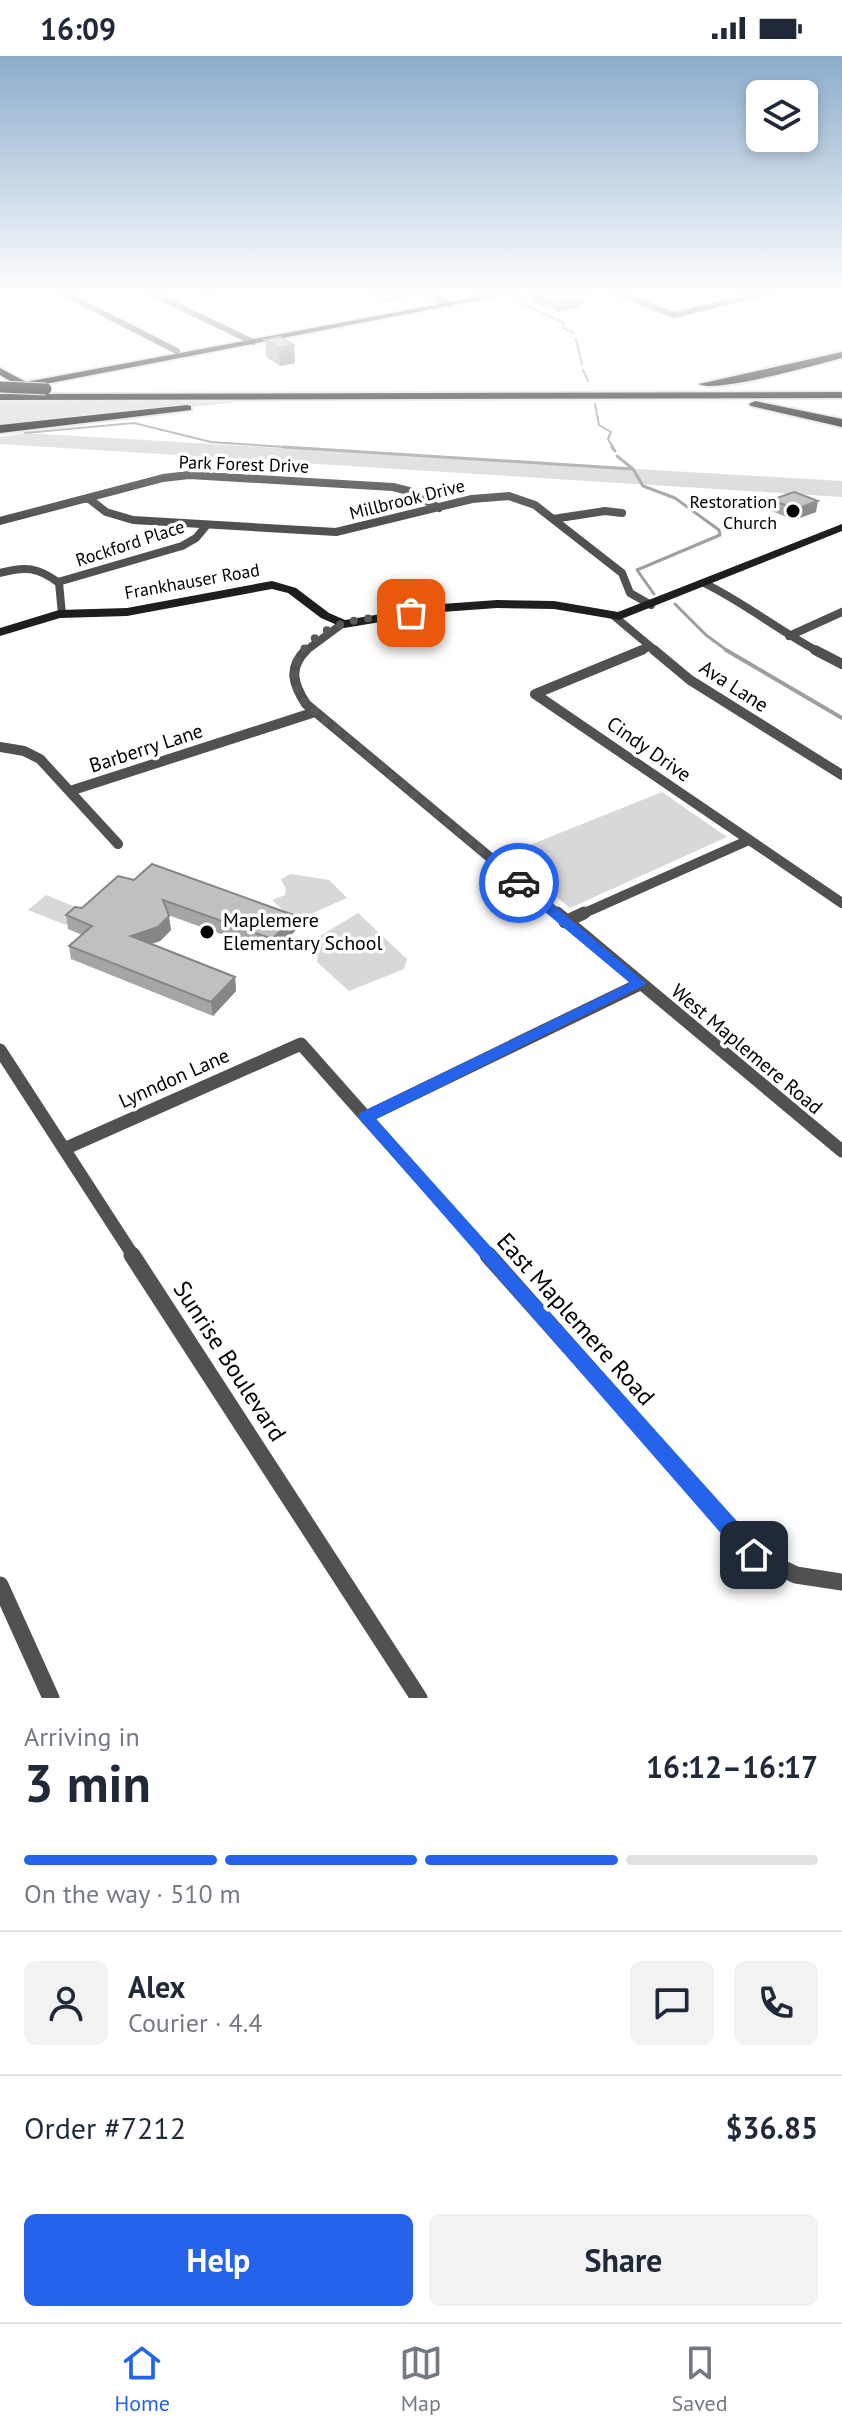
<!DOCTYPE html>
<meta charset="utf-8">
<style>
body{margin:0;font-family:"PT Sans",sans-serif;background:#f2f2f3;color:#1f2937;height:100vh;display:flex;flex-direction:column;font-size:30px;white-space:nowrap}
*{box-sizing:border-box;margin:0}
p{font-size:26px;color:#747a83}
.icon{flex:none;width:44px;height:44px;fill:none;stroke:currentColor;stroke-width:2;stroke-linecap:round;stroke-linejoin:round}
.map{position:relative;height:1642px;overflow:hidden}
.sheet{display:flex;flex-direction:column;background:#fff;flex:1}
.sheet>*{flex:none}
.fabs{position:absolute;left:746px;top:24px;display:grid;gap:16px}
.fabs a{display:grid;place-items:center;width:72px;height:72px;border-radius:12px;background:#fff;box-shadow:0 4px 12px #0003;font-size:40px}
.pin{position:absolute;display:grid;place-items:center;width:68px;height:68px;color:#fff;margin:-34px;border-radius:16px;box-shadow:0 4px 12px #0006}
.courier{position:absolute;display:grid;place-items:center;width:80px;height:80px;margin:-40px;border:6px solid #2563eb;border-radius:50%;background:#fff;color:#222;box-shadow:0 2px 10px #0007}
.headline em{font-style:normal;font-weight:800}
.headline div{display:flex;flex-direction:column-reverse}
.headline{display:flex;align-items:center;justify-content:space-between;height:136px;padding:0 24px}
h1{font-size:52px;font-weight:800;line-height:60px}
.bar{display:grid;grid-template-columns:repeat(4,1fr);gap:12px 8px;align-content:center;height:96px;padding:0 24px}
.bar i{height:10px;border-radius:6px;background:#e0e1e3}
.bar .current{background:#2563eb}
.bar p{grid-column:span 4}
.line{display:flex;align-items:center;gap:20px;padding:0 24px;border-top:2px solid #e0e1e3}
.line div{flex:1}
.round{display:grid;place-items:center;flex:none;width:84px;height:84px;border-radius:12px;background:#f2f2f3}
.button{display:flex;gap:16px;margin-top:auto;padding:16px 24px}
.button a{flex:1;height:92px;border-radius:12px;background:#2563eb;color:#fff;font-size:32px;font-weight:800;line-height:92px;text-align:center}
.button a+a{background:#f2f2f3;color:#1f2937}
.status{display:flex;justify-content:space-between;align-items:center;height:56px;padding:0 40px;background:#fff;direction:ltr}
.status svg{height:22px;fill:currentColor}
.tab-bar{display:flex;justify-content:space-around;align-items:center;height:112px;border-top:2px solid #e0e1e3;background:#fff;font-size:22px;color:#747a83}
.tab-bar a{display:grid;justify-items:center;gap:4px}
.tab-bar .current{color:#2563eb}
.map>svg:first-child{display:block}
.green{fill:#d8d8d8}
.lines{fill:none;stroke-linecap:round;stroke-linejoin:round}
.stream-far2{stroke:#9f9f9f;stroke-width:2}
.stream-far1{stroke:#9f9f9f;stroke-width:3}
.stream{stroke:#9f9f9f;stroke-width:4}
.primary-casing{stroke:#dbdbdb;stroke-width:4}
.highway-casing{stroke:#dbdbdb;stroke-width:4}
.street-far4{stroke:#515151;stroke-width:6}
.street-far3{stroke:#515151;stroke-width:8}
.street-far2{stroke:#515151;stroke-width:10}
.street-far1{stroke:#515151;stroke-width:13}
.street{stroke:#515151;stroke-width:17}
.secondary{fill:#1e1e1e;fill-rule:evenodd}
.primary{fill:#000;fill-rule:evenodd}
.highway{fill:#000;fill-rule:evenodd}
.highway-bridge-casing{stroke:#dbdbdb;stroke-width:13;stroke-linecap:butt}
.highway-bridge{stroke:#000;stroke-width:11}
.wall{fill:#a5a5a5}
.shaded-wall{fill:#868686}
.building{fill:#c0c0c0;stroke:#868686;stroke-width:2}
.route{fill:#2563eb}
.done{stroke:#595959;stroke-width:8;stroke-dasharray:0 14.4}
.poi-dot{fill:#000;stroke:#fff;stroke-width:3}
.labels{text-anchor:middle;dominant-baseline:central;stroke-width:7;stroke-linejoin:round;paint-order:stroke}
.far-street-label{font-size:18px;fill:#000;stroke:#fff}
.far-poi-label{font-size:18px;fill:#000;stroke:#fff;text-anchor:end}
.street-label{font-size:20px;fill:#000;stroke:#fff}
.poi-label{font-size:20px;fill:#000;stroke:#fff;text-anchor:start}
.near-street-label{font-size:24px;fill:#000;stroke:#fff}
</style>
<div class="status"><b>16:09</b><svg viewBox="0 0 49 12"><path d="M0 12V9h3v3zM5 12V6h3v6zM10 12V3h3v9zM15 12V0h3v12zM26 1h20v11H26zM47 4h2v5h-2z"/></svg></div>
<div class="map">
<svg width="842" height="1642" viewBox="0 0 842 1642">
<rect width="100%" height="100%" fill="#fff"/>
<!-- green -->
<path class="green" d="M 0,344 L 239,346 L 0,371 Z
M 25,377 L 842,425 L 842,441 L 0,388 L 0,381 Z
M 662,736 L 727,781 L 570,852 L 505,799 Z
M 291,818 L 329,824 L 347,842 L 295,865 L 272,844 L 285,839 L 286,834 L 281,823 Z
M 46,839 L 83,854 L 66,869 L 28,854 Z
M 358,857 L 407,903 L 404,913 L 349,935 L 317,906 L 320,880 Z"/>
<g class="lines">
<!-- stream-far2 -->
<path class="stream-far2" d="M 197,235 L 210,240
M 507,240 L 564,267 L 563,272 L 574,277
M 576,283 L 582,308
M 583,314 L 588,325
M 595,348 L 599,369 L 611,376 L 608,383 L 614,393
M 25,377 L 134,367 L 211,386 L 315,393"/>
<!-- stream-far1 -->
<path class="stream-far1" d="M 284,391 L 633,413
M 612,391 L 615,395
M 617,400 L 633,413 L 643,430 L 675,442 L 719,474 L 720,479 L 637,514 L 654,538
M 675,548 L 706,579 L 729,596"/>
<!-- stream -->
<path class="stream" d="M 726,594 L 842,662"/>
<defs>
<path id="primary" d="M 509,235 L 526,235 L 14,334 L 9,331 L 15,328 L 0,319 L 0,312 L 26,326 Z"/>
<path id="highway" d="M 842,296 L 842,302 C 818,308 715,338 699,328 Z
M 842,336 L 842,342 L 0,344 L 0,338 Z
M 755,345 L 842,363 L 842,371 L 751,350 L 749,348 Z
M 187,349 L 191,350 L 191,354 L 0,377 L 0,369 Z"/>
</defs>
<!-- primary casing -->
<use href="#primary" class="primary-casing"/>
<!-- highway casing -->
<use href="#highway" class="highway-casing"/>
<!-- street-far4 -->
<path class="street-far4" d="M 59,235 L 177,295
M 147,235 L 253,286
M 420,235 L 451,248
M 611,235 L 674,259 L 773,235"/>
<!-- street-far3 -->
<path class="street-far3" d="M 88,442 L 106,456 L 133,464 L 336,476 L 472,443 L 509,440 L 535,449 L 622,517 L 630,537 L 651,549
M 553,463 L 605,455 L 622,457
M 0,465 L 163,422 L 189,419 L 393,431 L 409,435 L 439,452
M 0,517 C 25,510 38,511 59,527 L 62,558
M 58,526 L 182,490 L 196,482 L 206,470
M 704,527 C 745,547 779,575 819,596
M 614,560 L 657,596
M 789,580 L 842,556
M 304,596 L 342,568
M 637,596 L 649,591"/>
<!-- street-far2 -->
<path class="street-far2" d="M 306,594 C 288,612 293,628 306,648 L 559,859
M 642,594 L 535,638 L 842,847
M 654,594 L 690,624 L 842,719
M 815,594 L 842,608
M 0,691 L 24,695 L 40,703 L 118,788
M 70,735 L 315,656
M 580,859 L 749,784"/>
<!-- street-far1 -->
<path class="street-far1" d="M 557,857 L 842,1095
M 565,866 L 584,857
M 0,994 L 134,1201
M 366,1061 L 640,928
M 64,1093 L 301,988 L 490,1201"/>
<!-- street -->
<path class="street" d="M 132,1199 L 419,1642
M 488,1199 L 754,1499 L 796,1519 L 842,1526
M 0,1529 L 51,1642"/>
<!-- secondary -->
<path class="secondary" d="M 842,468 L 842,475 L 619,564 L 554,553 L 497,552 L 442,556 L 344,572 L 321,562 L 288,537 L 272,533 L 127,560 L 60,562 L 0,580 L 0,572 L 59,554 L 127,552 L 272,525 L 296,532 L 329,557 L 345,564 L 442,548 L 497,544 L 554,545 L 618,556 Z"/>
<!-- primary -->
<use href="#primary" class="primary"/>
<!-- highway -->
<use href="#highway" class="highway"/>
<defs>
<path id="highway-bridge" d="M 0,331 L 46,333"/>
</defs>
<!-- highway-bridge casing -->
<use href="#highway-bridge" class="highway-bridge-casing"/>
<!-- highway-bridge -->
<use href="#highway-bridge" class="highway-bridge"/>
</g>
<!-- wall -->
<path class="wall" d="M 362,235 L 411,235 L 411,241 L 384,246 Z
M 533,235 L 577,235 L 585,246 L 581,247 L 581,251 L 559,256 L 531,246 L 531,237 L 533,237 Z
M 265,284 L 294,289 L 295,307 L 280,310 L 266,301 Z
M 771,444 L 816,456 L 794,464 L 769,454 Z
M 134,824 L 296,860 L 297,873 L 273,897 L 168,859 L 171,874 L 160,885 L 151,888 L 235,921 L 236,935 L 213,960 L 71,903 L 69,890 L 82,879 L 68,873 L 66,859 L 82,852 Z"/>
<!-- shaded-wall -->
<path class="shaded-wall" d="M 397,235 L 411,235 L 411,241 L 384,246 L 384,237 Z
M 585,238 L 585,246 L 581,247 L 581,251 L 559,256 L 559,247 L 575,240 Z
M 294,289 L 295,307 L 280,310 L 279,292 Z
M 818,445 L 816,456 L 794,464 L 796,453 Z
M 169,860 L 171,874 L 160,885 L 134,894 L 131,880 Z
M 296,860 L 297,873 L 273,897 L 272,883 Z
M 235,921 L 236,935 L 213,960 L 211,946 Z"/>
<!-- building -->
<path class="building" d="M 379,235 L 397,235 L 384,237 Z
M 536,235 L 577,235 L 585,238 L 575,240 L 581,243 L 559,247 L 531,237 L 539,236 Z
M 280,281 L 294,289 L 279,292 L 265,284 Z
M 794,436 L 818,445 L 796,453 L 771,444 Z
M 152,808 L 296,860 L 272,883 L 163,844 L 169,860 L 158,871 L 131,880 L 235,921 L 211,946 L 69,890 L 92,870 L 66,859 L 75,851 L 82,852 L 118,820 L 134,824 Z"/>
<!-- sky -->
<linearGradient id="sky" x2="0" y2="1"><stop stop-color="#8baccb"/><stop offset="0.51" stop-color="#fff"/><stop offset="1" stop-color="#fff" stop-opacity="0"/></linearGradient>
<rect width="842" height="465" fill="url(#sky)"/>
<!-- route -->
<path class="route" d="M 514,824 L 524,824 L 647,928 L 376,1063 L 761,1492 L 764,1499 L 761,1506 L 754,1509 L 746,1506 L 358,1061 L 360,1057 L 630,927 L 514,830 Z"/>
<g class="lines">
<!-- done -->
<path class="done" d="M 411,557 C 389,561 363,561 342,568 C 306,579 278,614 306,648 L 519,827"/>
</g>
<!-- markers -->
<g class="poi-dot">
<circle cx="793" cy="455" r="8"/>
<circle cx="207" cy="876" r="8"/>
</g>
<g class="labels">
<!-- far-street labels -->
<g class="far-street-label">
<text transform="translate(244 408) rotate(2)">Park Forest Drive</text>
<text transform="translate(407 443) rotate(-14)">Millbrook Drive</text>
<text transform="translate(130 487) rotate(-18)">Rockford Place</text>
<text transform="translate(192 525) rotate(-10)">Frankhauser Road</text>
</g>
<!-- far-poi labels -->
<g class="far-poi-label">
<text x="777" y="445">Restoration<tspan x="777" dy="21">Church</tspan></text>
</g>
<!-- street labels -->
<g class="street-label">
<text transform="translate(734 630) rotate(33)">Ava Lane</text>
<text transform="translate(146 692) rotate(-18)">Barberry Lane</text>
<text transform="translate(649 693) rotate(35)">Cindy Drive</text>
<text transform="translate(747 993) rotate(40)">West Maplemere Road</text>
<text transform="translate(174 1022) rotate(-24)">Lynndon Lane</text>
</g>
<!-- poi labels -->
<g class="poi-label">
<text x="223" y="864">Maplemere<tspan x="223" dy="23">Elementary School</tspan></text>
</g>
<!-- near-street labels -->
<g class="near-street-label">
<text transform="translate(576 1263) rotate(48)">East Maplemere Road</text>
<text transform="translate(230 1305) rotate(57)">Sunrise Boulevard</text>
</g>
</g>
</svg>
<div class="fabs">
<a><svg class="icon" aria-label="layers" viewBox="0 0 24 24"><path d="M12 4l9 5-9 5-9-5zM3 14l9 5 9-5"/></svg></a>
</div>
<div class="pin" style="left:411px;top:557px;background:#ea580c"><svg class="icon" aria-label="bag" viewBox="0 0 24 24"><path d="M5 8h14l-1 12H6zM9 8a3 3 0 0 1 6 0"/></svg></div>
<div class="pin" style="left:754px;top:1499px;background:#1f2937"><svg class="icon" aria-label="home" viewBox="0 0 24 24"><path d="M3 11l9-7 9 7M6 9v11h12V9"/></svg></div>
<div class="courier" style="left:519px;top:827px"><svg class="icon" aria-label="car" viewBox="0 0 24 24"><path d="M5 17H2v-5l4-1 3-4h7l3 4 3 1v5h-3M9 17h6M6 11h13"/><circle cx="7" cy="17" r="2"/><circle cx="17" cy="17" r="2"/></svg></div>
</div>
<section class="sheet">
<div class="headline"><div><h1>3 min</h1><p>Arriving in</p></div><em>16:12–16:17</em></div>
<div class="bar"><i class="current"></i><i class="current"></i><i class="current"></i><i></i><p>On the way · 510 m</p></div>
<div class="line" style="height:144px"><a class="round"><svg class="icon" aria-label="person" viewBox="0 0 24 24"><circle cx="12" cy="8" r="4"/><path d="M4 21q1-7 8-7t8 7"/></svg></a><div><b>Alex</b><p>Courier · 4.4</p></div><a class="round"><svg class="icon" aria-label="chat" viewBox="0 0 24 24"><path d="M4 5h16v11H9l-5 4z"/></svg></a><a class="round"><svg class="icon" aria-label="phone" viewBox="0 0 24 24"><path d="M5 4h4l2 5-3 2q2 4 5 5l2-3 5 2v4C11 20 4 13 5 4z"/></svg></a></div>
<div class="line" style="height:104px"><div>Order #7212</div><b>$36.85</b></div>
<div class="button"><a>Help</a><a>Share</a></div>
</section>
<nav class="tab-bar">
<a class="current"><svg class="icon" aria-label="home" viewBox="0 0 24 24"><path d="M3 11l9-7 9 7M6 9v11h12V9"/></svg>Home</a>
<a><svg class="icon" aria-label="map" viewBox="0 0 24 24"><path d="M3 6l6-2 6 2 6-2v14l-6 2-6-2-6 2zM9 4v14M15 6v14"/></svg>Map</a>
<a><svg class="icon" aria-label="saved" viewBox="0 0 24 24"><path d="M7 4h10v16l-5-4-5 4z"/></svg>Saved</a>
</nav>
